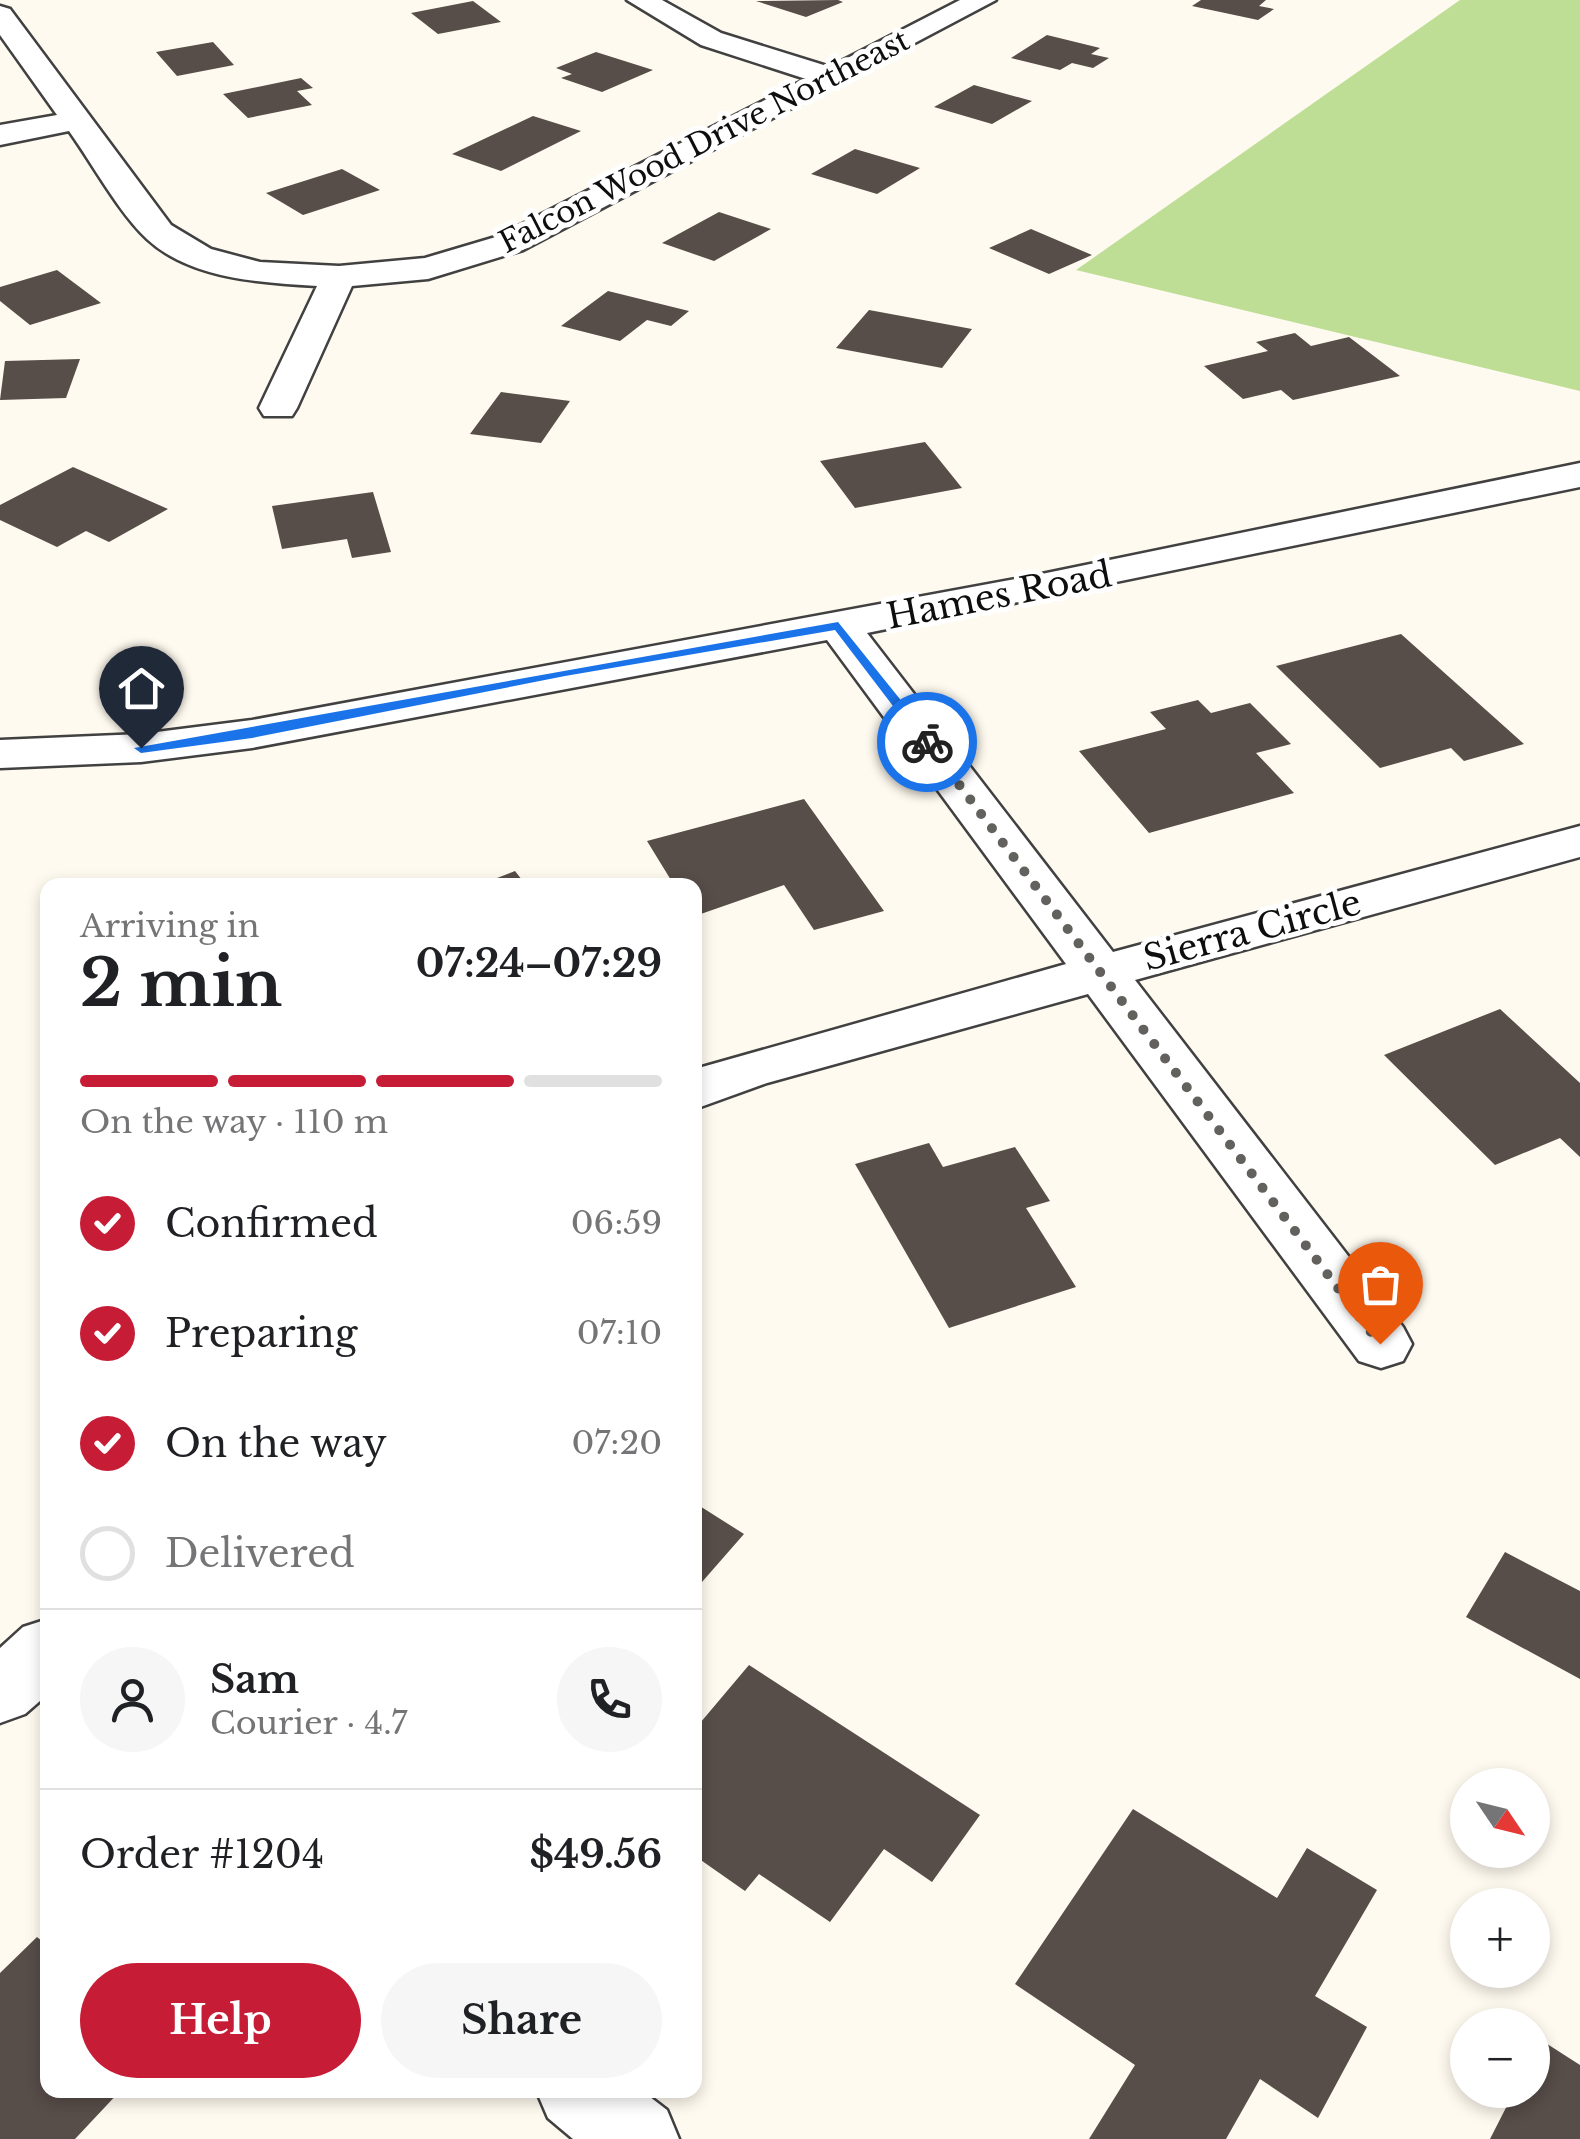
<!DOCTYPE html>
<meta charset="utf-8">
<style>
body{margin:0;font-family:"Libre Baskerville",serif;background:#f6f6f6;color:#202124;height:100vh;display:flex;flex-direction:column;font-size:38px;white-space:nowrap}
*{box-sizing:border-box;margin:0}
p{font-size:32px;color:#757577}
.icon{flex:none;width:55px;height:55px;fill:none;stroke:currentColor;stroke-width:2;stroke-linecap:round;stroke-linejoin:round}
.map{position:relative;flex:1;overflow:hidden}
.sheet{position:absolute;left:40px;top:878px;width:662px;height:1220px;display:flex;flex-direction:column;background:#fff;border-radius:20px;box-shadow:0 5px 15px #0003}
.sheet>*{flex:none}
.needle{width:65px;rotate:125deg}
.fabs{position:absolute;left:1450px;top:1768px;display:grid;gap:20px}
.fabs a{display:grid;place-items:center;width:100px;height:100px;border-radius:50%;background:#fff;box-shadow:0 5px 15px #0003;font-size:50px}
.pin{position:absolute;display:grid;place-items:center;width:85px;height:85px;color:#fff;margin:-102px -42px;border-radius:50% 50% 50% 0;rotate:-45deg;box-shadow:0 0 10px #0007}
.pin .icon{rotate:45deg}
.courier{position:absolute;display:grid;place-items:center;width:100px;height:100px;margin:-50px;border:8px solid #1a73e8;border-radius:50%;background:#fff;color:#222;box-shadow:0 2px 12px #0007}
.headline em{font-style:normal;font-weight:800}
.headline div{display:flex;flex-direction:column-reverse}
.headline{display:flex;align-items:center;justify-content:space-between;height:170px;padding:0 40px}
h1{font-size:65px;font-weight:800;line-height:75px}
.bar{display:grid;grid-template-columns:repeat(4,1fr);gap:15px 10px;align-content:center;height:120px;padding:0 40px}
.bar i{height:12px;border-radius:8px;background:#e0e0e0}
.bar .active{background:#c71c36}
.bar p{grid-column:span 4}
.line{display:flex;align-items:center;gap:25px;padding:0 40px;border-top:2px solid #e0e0e0}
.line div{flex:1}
.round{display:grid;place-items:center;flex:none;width:105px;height:105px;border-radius:52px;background:#f6f6f6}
ol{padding:0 40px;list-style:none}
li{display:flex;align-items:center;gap:30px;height:110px}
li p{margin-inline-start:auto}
li .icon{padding:10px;border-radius:50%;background:#c71c36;color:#fff;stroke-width:4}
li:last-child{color:#757577}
li i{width:55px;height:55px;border:5px solid #e0e0e0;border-radius:50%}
.action{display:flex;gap:20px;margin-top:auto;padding:20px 40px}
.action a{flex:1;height:115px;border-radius:60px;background:#c71c36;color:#fff;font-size:40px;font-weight:800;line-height:115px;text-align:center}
.action a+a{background:#f6f6f6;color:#202124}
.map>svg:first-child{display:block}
.forest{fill:#bdde94}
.building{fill:#574d49}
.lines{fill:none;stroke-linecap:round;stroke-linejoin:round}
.minor-casing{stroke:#414141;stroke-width:5}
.minor{fill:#fff;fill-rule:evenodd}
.route{fill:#1a73e8}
.done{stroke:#62615d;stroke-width:10;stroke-dasharray:0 18}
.labels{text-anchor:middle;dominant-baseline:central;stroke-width:10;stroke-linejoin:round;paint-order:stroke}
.far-street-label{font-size:30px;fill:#0e0e0e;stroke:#fff}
.street-label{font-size:35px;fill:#0e0e0e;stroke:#fff}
</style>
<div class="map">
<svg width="1580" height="2139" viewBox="0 0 1580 2139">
<rect width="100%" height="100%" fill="#fffaef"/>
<!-- forest -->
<path class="forest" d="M 1460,0 L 1580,0 L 1580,391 L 1076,270 Z"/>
<!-- building -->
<path class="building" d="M 838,0 L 843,2 L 806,17 L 756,1 Z
M 1201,0 L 1266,0 L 1259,6 L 1274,9 L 1258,20 L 1192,6 Z
M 473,1 L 501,22 L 438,34 L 411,13 Z
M 1047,35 L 1100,48 L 1091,54 L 1109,58 L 1093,68 L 1072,63 L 1060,70 L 1011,58 Z
M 213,42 L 234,65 L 177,76 L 156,52 Z
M 596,52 L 653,70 L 602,92 L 561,78 L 572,74 L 556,68 Z
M 301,78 L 313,88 L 297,91 L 312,105 L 248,118 L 223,94 Z
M 974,85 L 1032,101 L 992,124 L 934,107 Z
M 533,116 L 581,131 L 501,171 L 452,154 Z
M 855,149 L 920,168 L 877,194 L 811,174 Z
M 342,169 L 380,190 L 303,215 L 266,193 Z
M 719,212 L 771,229 L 714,261 L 662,243 Z
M 1031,229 L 1092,255 L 1049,274 L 989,248 Z
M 57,270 L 101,303 L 30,325 L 0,301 L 0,287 Z
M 608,291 L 689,311 L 671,326 L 647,320 L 620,341 L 561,326 Z
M 869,310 L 972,329 L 942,368 L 836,348 Z
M 1295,333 L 1311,346 L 1349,337 L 1400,376 L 1293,400 L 1281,390 L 1243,399 L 1204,366 L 1268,351 L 1256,342 Z
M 80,359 L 66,398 L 0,400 L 5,361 Z
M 501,392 L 570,401 L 541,443 L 470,434 Z
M 925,442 L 962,488 L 855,508 L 820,461 Z
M 73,467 L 168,509 L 109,542 L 86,531 L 57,547 L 0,520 L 0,505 Z
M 373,492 L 391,552 L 352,558 L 347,539 L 282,549 L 272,506 Z
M 1401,634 L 1524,744 L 1464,761 L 1451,748 L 1380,768 L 1276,666 Z
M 1198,700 L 1211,713 L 1250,703 L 1291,744 L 1256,753 L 1294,793 L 1149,833 L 1079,751 L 1166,729 L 1150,712 Z
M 804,799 L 884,911 L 814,930 L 784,885 L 695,916 L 695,885 L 674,885 L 647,841 Z
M 515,871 L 526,885 L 479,885 Z
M 1500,1009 L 1580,1083 L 1580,1157 L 1560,1138 L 1495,1165 L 1384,1055 Z
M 929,1143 L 943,1167 L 1015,1147 L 1050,1201 L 1026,1208 L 1076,1287 L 949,1328 L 855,1164 Z
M 695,1503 L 744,1534 L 695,1590 Z
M 1505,1552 L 1580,1591 L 1580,1679 L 1466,1617 Z
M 749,1665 L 980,1815 L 932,1882 L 884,1849 L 830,1922 L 759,1874 L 745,1891 L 695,1856 L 695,1729 Z
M 1133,1809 L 1277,1898 L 1307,1848 L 1377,1890 L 1315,1996 L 1367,2027 L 1318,2118 L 1260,2079 L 1226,2139 L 1089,2139 L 1135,2065 L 1015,1984 Z
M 37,1937 L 48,1946 L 48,2090 L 121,2090 L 75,2139 L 0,2139 L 0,1973 Z
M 1541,2040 L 1580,2065 L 1580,2139 L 1490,2139 L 1515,2090 L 1532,2090 L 1532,2057 Z"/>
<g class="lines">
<defs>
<path id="minor" d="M 627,0 L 662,0 L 721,33 L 830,67 L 960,0 L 996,0 L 523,250 L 428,279 L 352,286 L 297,408 L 292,416 L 264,416 L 259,408 L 317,286 C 262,283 190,279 147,239 C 119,213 92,163 69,131 L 0,145 L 0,125 L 57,115 L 0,35 L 0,6 L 10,9 L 171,225 L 211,249 L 260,262 L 339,266 L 425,258 L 499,236 L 806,79 L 701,45 Z
M 1580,463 L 1580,487 L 867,633 L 1113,952 L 1580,826 L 1580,857 L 1135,980 L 1403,1327 L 1412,1344 L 1403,1361 L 1381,1368 L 1359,1361 L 1088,994 L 767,1083 L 695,1109 L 695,1069 L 1066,964 L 827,640 L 252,748 L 141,762 L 0,768 L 0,740 L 141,734 L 252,720 L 1032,576 Z
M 48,1619 L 48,1694 L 25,1714 L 0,1723 L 0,1648 L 23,1627 Z
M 536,2090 L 641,2090 L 667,2110 L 679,2139 L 573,2139 L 548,2118 Z"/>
</defs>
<!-- minor casing -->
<use href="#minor" class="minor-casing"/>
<!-- minor -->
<use href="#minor" class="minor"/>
</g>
<!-- route -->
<path class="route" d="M 838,622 L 932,739 L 932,744 L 922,744 L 835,630 L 565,676 L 252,738 L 141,753 L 134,748 Z"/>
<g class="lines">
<!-- done -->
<path class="done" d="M 927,742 L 1380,1344"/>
</g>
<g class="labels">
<!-- far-street labels -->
<g class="far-street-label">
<text transform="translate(704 141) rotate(-27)">Falcon Wood Drive Northeast</text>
</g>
<!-- street labels -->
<g class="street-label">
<text transform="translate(999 595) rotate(-11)">Hames Road</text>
<text transform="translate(1252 930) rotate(-15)">Sierra Circle</text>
</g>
</g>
</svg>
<div class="fabs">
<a><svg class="needle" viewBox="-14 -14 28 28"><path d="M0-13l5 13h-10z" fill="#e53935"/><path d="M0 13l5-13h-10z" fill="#757577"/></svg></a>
<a>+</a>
<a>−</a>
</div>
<div class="pin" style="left:1380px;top:1344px;background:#ea580c"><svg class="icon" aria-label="bag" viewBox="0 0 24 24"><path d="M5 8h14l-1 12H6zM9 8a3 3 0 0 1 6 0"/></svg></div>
<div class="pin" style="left:141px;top:748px;background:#1f2937"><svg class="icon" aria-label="home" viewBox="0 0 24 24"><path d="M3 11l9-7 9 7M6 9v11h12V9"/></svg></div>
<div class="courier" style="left:927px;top:742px"><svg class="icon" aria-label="bike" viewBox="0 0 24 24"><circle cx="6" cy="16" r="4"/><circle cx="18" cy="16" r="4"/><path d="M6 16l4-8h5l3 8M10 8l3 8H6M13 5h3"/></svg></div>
<section class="sheet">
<div class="headline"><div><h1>2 min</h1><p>Arriving in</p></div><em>07:24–07:29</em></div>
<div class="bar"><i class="active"></i><i class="active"></i><i class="active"></i><i></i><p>On the way · 110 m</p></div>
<ol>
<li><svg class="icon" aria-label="check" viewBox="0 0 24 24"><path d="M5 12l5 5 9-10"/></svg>Confirmed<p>06:59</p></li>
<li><svg class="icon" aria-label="check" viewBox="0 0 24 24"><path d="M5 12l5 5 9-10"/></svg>Preparing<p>07:10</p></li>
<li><svg class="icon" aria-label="check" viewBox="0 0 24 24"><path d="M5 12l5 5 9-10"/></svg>On the way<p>07:20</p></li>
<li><i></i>Delivered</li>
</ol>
<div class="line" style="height:180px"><a class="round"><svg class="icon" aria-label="person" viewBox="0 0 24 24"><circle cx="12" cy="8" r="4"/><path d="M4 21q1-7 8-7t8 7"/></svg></a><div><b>Sam</b><p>Courier · 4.7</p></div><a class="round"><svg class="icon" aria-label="phone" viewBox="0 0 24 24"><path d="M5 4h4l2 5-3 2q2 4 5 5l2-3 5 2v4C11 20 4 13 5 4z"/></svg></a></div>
<div class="line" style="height:130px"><div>Order #1204</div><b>$49.56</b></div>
<div class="action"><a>Help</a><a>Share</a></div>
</section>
</div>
